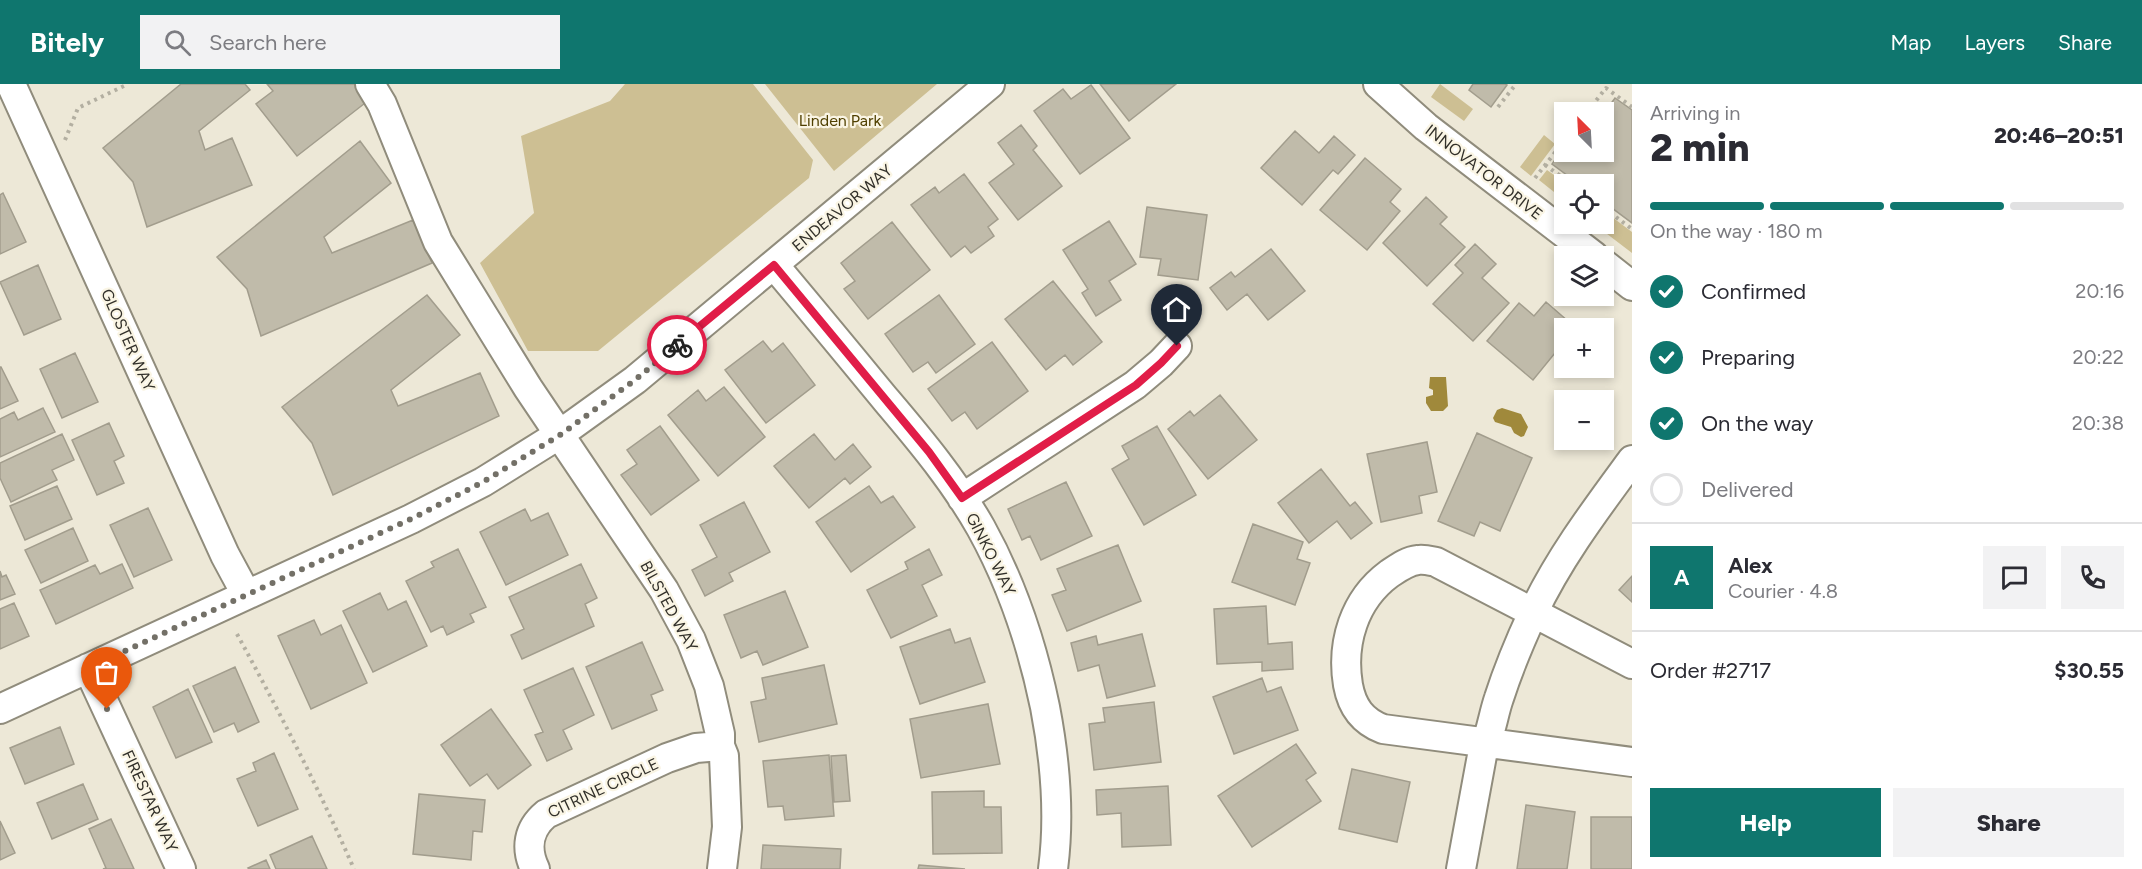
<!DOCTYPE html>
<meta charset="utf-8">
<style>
body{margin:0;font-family:Figtree,sans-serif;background:#f2f2f3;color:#2b2b33;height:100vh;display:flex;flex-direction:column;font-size:22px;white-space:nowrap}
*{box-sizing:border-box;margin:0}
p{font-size:20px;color:#7c7c81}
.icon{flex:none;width:33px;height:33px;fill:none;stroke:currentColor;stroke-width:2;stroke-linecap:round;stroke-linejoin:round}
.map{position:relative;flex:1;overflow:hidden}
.drawer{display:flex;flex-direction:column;background:#fff;width:510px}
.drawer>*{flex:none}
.needle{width:39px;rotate:336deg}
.buttons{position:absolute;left:1554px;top:18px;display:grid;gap:12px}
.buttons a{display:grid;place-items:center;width:60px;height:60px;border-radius:0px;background:#fff;box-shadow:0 3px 9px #0003;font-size:30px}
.pin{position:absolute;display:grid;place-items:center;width:51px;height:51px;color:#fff;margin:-62px -26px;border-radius:50% 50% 50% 0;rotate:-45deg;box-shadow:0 0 6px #0007}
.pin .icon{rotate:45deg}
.courier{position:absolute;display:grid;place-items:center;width:60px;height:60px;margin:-30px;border:4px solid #e11d48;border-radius:50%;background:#fff;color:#222;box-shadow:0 2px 8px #0007}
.head em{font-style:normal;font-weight:800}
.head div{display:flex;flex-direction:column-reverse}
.head{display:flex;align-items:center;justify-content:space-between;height:102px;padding:0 18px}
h1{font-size:39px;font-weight:800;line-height:45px}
.bar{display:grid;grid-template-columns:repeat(4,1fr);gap:9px 6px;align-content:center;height:72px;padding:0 18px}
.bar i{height:8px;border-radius:4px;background:#e1e1e2}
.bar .current{background:#0f766e}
.bar p{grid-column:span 4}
.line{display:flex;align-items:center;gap:15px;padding:0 18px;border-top:2px solid #e1e1e2}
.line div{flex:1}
.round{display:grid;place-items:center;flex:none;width:63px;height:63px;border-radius:0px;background:#f2f2f3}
ol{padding:0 18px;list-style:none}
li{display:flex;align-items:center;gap:18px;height:66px}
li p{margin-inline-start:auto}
li .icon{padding:6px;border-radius:50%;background:#0f766e;color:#fff;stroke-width:4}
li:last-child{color:#7c7c81}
li i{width:33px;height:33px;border:3px solid #e1e1e2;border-radius:50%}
.button{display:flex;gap:12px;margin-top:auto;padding:12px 18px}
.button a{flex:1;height:69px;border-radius:0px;background:#0f766e;color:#fff;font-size:24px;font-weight:800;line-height:69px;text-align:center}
.button a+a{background:#f2f2f3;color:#2b2b33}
header{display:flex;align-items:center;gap:36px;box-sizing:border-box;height:84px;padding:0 30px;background:#0f766e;color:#fff}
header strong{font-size:28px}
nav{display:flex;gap:33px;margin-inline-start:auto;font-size:21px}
.search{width:420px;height:54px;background:#f2f2f3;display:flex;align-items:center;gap:15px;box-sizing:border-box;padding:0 21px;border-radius:0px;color:#7c7c81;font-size:22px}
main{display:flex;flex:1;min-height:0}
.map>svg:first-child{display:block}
.green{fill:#cdbf93}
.water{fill:#a0893b}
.building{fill:#c0bbaa;stroke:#a29d8d;stroke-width:1.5}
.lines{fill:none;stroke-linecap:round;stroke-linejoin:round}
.minor-casing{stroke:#908c7c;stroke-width:32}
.path{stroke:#b3afa1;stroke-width:4;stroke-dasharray:3 4.5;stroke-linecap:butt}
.minor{stroke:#fff;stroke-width:28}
.done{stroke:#737067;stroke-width:6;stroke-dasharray:0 10.8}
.route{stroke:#e11d48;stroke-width:8}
.labels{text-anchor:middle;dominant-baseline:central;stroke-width:4.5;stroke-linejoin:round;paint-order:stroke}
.park-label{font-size:16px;fill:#504000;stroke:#faf5e4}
.street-label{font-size:16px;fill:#32302a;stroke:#faf5e4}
</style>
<header>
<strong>Bitely</strong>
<div class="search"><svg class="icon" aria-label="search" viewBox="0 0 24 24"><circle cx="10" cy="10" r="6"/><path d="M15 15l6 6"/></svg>Search here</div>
<nav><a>Map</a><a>Layers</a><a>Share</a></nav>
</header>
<main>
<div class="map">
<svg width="1632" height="785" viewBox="0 0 1632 785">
<rect width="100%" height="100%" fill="#ede8d7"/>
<!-- green -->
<path class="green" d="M 625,0 L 753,0 L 813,76 L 809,94 L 598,267 L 528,267 L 480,179 L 534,129 L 521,52 L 610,17 Z
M 765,0 L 937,0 L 834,87 Z
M 1440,0 L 1473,25 L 1464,37 L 1431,13 Z
M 1544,51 L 1555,60 L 1531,92 L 1520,83 Z
M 1547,86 L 1567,100 L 1564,100 L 1564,116 L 1539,96 Z
M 1604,127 L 1632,148 L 1632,169 L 1594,140 L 1604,140 Z"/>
<!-- water -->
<path class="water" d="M 1430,293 L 1446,293 L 1448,322 L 1443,327 L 1431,327 L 1426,319 L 1426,313 L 1433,311 L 1433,306 L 1429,304 Z
M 1502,324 L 1521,330 L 1528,343 L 1524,352 L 1521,353 L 1514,349 L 1511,343 L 1495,338 L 1493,334 L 1497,326 Z"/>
<!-- building -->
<path class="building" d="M 181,0 L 245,0 L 250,6 L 199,47 L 205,66 L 232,54 L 252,101 L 147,143 L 133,98 L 103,64 Z
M 267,0 L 356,0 L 369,16 L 297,72 L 256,20 L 273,7 Z
M 1100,0 L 1176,0 L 1129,37 Z
M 1473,0 L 1505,0 L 1507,1 L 1491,23 L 1469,6 Z
M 1091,1 L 1130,54 L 1080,90 L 1034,27 L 1063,5 L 1071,15 Z
M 1615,14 L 1632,26 L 1632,139 L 1604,118 L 1604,100 L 1579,100 L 1552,80 L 1564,63 L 1564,68 L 1604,68 L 1604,29 Z
M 1021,41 L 1037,62 L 1033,66 L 1062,102 L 1018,136 L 989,99 L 1014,80 L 998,59 Z
M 1295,47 L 1319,69 L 1334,52 L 1355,71 L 1338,90 L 1333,86 L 1302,121 L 1261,84 Z
M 360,57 L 391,99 L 324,153 L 332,169 L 413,136 L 432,179 L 261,252 L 247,205 L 217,173 Z
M 1365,74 L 1401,105 L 1390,118 L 1400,127 L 1367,166 L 1320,126 Z
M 964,90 L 998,135 L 988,143 L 994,152 L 971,169 L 965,162 L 951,173 L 911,121 L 935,103 L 939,109 Z
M 3,109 L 26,158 L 0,170 L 0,111 Z
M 1426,113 L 1447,133 L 1440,140 L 1465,163 L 1427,202 L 1383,159 Z
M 1147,123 L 1207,131 L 1198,196 L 1158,191 L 1161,175 L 1140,173 Z
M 1109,137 L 1136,180 L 1109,197 L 1121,216 L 1096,232 L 1082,209 L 1088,205 L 1063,166 Z
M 892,138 L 930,186 L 868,235 L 844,205 L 855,197 L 841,179 Z
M 1475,160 L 1496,180 L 1482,194 L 1509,219 L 1473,257 L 1433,220 L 1463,189 L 1455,181 Z
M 1271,165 L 1305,207 L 1268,236 L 1247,210 L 1227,226 L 1210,204 L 1231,188 L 1235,193 Z
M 38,181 L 61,235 L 24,251 L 0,198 Z
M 1053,197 L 1102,258 L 1073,281 L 1065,271 L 1046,286 L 1005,235 Z
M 427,211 L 460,251 L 391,306 L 398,322 L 480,289 L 499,332 L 333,411 L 312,359 L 282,323 Z
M 939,211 L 975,260 L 936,289 L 928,278 L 913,288 L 885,250 Z
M 1546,218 L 1576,244 L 1564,244 L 1564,258 L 1533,296 L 1487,257 L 1519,219 L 1534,232 Z
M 763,257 L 772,268 L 783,259 L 815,301 L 766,339 L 725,286 Z
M 992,258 L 1028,307 L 977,345 L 965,328 L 952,337 L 928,305 Z
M 75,269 L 98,318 L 62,334 L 40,285 Z
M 0,283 L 1,283 L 18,317 L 0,325 Z
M 724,303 L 765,353 L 718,392 L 668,331 L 698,306 L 706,317 Z
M 1220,311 L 1257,356 L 1208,395 L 1168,345 L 1190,327 L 1194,332 Z
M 43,324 L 55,348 L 0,373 L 0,335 L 14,328 L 18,336 Z
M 109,339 L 124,372 L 114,377 L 124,399 L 97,411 L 72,356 Z
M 660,342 L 699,396 L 651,431 L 621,391 L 637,380 L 627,366 Z
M 1157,342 L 1196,411 L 1144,441 L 1112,385 L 1129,375 L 1122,362 Z
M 1477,349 L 1532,374 L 1500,447 L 1480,438 L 1474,452 L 1438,437 Z
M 62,350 L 74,376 L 52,386 L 57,396 L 11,418 L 0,394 L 0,379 Z
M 814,350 L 835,376 L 853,360 L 871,383 L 850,400 L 845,394 L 809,424 L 774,382 Z
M 1427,358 L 1437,408 L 1419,412 L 1422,429 L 1381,438 L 1367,370 Z
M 1321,385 L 1350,422 L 1355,418 L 1372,439 L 1351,455 L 1337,437 L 1309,459 L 1278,419 Z
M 1066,398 L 1092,452 L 1041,476 L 1030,452 L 1022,456 L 1008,425 Z
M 57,402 L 72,435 L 25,456 L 10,422 Z
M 869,402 L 881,419 L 893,412 L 915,443 L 851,488 L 816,438 Z
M 744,418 L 770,468 L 729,489 L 733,497 L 705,512 L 692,486 L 717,473 L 700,441 Z
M 148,424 L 172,476 L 134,493 L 110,441 Z
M 525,425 L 531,437 L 548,429 L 568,471 L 506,501 L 480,448 Z
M 1253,440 L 1303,458 L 1297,475 L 1310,479 L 1295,521 L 1232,498 Z
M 73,444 L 88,477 L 41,499 L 25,466 Z
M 1118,461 L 1141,517 L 1067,547 L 1052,511 L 1066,506 L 1057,485 Z
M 458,465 L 486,523 L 470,530 L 474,538 L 447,551 L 443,542 L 431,548 L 406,497 L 434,483 L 431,478 Z
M 929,465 L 942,491 L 922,501 L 937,532 L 891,554 L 867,506 L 908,485 L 905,478 Z
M 122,480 L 133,504 L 56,540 L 40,506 L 95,481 L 100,490 Z
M 581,480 L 597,514 L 585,520 L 594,542 L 522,575 L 511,551 L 524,545 L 509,513 Z
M 0,487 L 2,493 L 6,491 L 15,510 L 0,516 Z
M 1632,492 L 1632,518 L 1619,506 Z
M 785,507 L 808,563 L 763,581 L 757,567 L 741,574 L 724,531 Z
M 380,509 L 388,526 L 406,517 L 427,562 L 373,588 L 343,527 Z
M 14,519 L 29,552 L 0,565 L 0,525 Z
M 1266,522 L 1268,560 L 1292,558 L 1293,585 L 1262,587 L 1262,578 L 1217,580 L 1214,525 Z
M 314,536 L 321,551 L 341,541 L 367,599 L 311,625 L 278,552 Z
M 950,545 L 955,559 L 970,554 L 985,598 L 920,620 L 900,563 Z
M 1142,550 L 1155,602 L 1107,614 L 1099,581 L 1078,587 L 1071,559 L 1096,552 L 1098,561 Z
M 642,558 L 663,606 L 651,611 L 657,626 L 612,645 L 586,583 Z
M 824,581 L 837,640 L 759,658 L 751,618 L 766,615 L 762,594 Z
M 235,583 L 259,638 L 238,648 L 234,639 L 214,648 L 193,602 Z
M 573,584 L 594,631 L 563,646 L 572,665 L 547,677 L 535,651 L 543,648 L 524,606 Z
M 1262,594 L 1267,608 L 1281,603 L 1298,646 L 1234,670 L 1213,613 Z
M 188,605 L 212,658 L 176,674 L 153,623 Z
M 1154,618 L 1161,678 L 1094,686 L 1089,640 L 1105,638 L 1103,624 Z
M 988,620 L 1000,680 L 921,694 L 910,635 Z
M 491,625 L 531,681 L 498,705 L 487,690 L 470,702 L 441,661 Z
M 60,643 L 74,680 L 25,700 L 10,664 Z
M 1296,660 L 1316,689 L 1306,696 L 1321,717 L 1252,763 L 1218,712 Z
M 274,669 L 298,725 L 258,742 L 237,695 L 256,687 L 253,679 Z
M 829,671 L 834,732 L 785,736 L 783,722 L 768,723 L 763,677 Z
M 846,671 L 850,717 L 834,718 L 831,672 Z
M 1352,685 L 1410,698 L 1397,758 L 1339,745 Z
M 83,700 L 98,735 L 52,755 L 37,719 Z
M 1168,702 L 1171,761 L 1122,763 L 1121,729 L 1097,731 L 1096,706 Z
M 984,707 L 984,723 L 1001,723 L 1002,769 L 933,770 L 932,708 Z
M 419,710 L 485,716 L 482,748 L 473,747 L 471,776 L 413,770 Z
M 1526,721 L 1575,728 L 1567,785 L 1517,785 Z
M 1591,733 L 1632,733 L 1632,785 L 1591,785 Z
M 111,735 L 134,785 L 103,785 L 106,784 L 89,745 Z
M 0,737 L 15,769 L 0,776 Z
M 312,752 L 327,785 L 276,785 L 270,771 Z
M 763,761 L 841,765 L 840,785 L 761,785 Z
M 266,776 L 270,785 L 249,785 L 248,784 Z
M 919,781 L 965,785 L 918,785 Z"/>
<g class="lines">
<defs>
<path id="minor" d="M 11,0 L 225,471 L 246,510
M 370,0 L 382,20 L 438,158 L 528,304 L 664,506 L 691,556 L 709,602 L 720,650 L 720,662 L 724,672 L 727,743 L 722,785
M 1378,0 L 1426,43 L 1594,172
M 1604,180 L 1632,202
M 774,181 C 812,226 849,271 887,317 C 921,357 955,398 981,444 C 1012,500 1032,560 1045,623 C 1055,675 1060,732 1053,785
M 962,414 L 1135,301 L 1161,279 L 1177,262
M 1632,580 L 1436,478 C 1431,477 1424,475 1418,476 C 1407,477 1398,484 1389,490 C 1354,516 1341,559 1348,601 C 1352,623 1362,637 1383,645 L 1632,678
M 88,584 L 181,785
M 0,625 L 411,435 L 483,398 L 560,350 L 635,296 L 990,0
M 535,785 C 525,764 528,745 546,730 L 667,674 L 696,664 L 720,662
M 1461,785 L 1483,666 C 1491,651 1493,631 1499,614 C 1508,586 1520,557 1533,529 C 1559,474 1596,425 1632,376"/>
</defs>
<!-- minor casing -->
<use href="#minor" class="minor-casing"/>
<!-- path -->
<path class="path" d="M 1498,23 L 1516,0
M 1587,28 L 1606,4 L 1632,23
M 65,56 L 78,24 L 128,0
M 1545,81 L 1572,100
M 1535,94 L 1564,57
M 1604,124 L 1632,145
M 237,550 C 279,627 319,705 354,785"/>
<!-- minor -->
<use href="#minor" class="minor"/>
</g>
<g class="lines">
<!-- done -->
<path class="done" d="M 107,625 L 88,584 L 411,435 L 483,398 L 560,351 L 635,296 L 677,261"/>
<!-- route -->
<path class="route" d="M 677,261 L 774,181 L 929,368 L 962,414 L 1136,301 L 1161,279 L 1177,262"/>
</g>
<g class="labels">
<!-- park labels -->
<g class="park-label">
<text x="840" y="36">Linden Park</text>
</g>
<!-- street labels -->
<g class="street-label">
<text transform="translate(1484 88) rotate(38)">INNOVATOR DRIVE</text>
<text transform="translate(842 124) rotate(-40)">ENDEAVOR WAY</text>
<text transform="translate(128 256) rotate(66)">GLOSTER WAY</text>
<text transform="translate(991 470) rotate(63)">GINKO WAY</text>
<text transform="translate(669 522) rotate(61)">BILSTED WAY</text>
<text transform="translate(603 704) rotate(-25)">CITRINE CIRCLE</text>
<text transform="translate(150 717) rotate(65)">FIRESTAR WAY</text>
</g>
</g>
</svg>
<div class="buttons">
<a><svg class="needle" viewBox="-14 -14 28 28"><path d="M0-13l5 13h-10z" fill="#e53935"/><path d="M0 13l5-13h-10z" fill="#7c7c81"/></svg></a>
<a><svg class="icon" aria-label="locate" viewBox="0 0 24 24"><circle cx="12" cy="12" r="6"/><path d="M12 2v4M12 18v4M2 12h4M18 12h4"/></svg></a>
<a><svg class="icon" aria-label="layers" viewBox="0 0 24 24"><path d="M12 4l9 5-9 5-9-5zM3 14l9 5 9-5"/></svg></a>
<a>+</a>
<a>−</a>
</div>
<div class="pin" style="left:107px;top:625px;background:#ea580c"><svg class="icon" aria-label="bag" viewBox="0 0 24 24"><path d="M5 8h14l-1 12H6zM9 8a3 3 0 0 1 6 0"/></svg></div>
<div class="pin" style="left:1177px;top:262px;background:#1f2937"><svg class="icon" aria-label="home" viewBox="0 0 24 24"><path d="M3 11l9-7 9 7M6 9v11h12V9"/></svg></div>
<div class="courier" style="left:677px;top:261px"><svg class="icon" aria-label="bike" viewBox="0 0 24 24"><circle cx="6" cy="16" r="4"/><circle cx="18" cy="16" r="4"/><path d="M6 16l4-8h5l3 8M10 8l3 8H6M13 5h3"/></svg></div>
</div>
<section class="drawer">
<div class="head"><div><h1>2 min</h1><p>Arriving in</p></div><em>20:46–20:51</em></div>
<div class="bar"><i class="current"></i><i class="current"></i><i class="current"></i><i></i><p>On the way · 180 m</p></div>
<ol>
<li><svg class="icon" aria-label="check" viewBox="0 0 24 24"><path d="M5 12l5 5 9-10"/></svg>Confirmed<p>20:16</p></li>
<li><svg class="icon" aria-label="check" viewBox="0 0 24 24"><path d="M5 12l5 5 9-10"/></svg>Preparing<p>20:22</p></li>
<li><svg class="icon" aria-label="check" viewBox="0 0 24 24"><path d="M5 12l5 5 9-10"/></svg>On the way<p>20:38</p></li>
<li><i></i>Delivered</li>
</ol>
<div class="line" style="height:108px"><b class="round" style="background:#0f766e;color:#fff">A</b><div><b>Alex</b><p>Courier · 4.8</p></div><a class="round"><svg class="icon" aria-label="chat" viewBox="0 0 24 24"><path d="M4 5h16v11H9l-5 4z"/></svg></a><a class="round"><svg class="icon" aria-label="phone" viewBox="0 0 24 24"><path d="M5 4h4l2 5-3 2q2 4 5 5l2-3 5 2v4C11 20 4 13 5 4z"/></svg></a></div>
<div class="line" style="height:78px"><div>Order #2717</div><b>$30.55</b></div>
<div class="button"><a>Help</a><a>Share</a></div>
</section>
</main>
